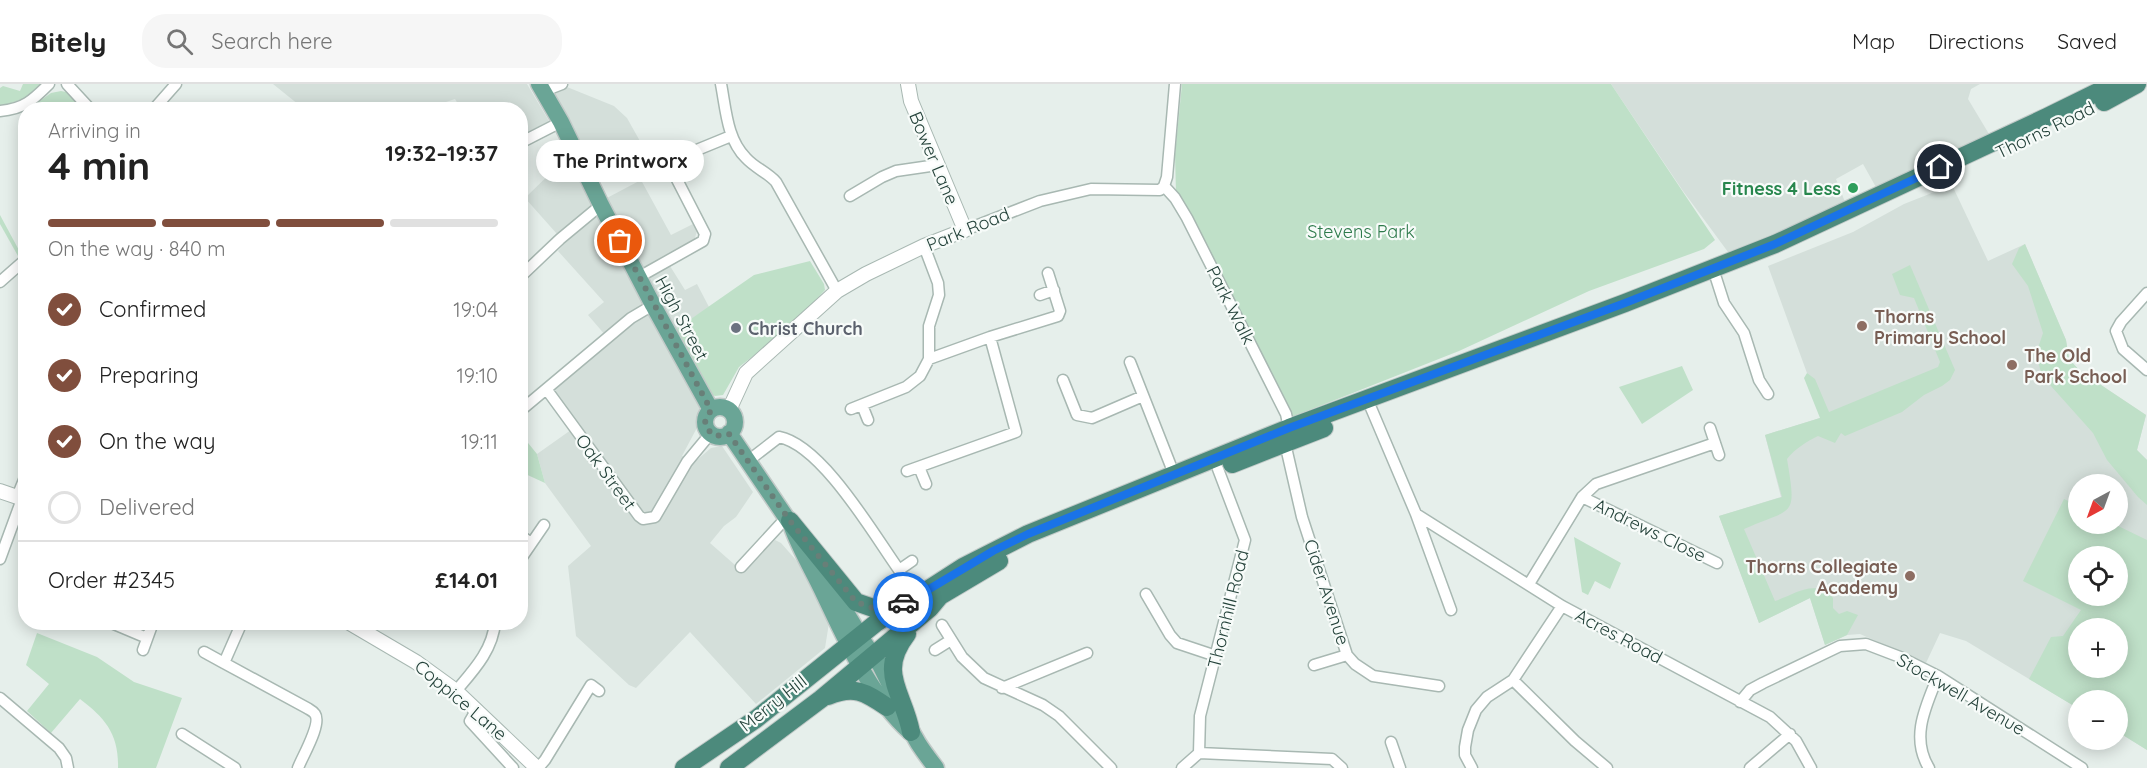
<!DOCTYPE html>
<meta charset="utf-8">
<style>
body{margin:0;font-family:Quicksand,sans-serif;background:#f6f6f6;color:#222;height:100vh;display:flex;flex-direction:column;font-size:22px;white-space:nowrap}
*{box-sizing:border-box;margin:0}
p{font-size:20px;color:#767676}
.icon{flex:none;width:33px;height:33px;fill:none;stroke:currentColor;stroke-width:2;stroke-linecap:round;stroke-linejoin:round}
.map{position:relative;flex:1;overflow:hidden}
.panel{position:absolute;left:18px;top:18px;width:510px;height:528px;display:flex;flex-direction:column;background:#fff;border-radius:24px;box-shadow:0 3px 15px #0003}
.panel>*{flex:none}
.needle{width:39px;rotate:221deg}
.tools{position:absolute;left:2068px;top:390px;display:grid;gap:12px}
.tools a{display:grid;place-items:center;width:60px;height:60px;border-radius:50%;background:#fff;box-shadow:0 3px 15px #0003;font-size:30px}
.pin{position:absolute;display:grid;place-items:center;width:51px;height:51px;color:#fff;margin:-26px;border:3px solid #fff;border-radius:50%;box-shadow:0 2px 6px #0007}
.courier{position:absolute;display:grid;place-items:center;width:60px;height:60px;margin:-30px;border:4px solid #1a73e8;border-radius:50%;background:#fff;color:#222;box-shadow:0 2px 8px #0007}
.bubble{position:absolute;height:42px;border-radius:21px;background:#fff;box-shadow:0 3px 15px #0003;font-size:20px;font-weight:700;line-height:42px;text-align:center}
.overview em{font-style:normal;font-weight:700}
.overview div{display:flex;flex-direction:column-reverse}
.overview{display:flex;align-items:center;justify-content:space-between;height:102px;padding:0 30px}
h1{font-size:39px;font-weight:700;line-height:45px}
.bar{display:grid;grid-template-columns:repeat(4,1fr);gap:9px 6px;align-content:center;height:72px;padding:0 30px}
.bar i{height:8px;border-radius:4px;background:#e0e0e0}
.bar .active{background:#804e3d}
.bar p{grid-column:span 4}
.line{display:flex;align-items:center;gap:15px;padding:0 30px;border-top:2px solid #e0e0e0}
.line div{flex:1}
ol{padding:0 30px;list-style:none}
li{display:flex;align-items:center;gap:18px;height:66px}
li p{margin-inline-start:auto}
li .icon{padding:6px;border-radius:50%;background:#804e3d;color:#fff;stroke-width:4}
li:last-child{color:#767676}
li i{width:33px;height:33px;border:3px solid #e0e0e0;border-radius:50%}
header{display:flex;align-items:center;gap:36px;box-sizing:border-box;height:84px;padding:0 30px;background:#fff;border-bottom:2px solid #e0e0e0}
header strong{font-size:28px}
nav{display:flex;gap:33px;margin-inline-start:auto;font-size:21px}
.search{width:420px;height:54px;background:#f6f6f6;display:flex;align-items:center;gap:15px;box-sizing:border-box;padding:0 21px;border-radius:24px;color:#767676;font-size:22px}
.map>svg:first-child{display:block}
.built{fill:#d4dfda;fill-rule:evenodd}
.green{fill:#bfe0c8;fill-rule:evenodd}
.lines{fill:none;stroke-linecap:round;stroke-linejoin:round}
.minor-casing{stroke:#a8b8b2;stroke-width:13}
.tertiary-casing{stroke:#a8b8b2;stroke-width:16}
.primary-casing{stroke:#c2cac8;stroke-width:19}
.trunk-casing{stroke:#c2cac8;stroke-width:20}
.minor{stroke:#fff;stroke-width:10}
.tertiary{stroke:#fff;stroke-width:14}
.primary{stroke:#6aa596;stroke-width:16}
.trunk{stroke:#4c8a7c;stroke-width:18}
.done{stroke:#687f78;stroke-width:6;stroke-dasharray:0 10.8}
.route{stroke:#1a73e8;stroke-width:8}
.leisure-dot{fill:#2e9e5b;stroke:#f7fbf9;stroke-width:2}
.education-dot{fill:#8d6e63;stroke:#f7fbf9;stroke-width:2}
.worship-dot{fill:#6b7280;stroke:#f7fbf9;stroke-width:2}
.labels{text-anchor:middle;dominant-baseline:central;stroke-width:4.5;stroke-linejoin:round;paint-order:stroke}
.street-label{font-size:18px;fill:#24423a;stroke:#f7fbf9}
.leisure-label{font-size:18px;font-weight:bold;fill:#27864d;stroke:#f7fbf9;text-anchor:end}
.park-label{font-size:18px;fill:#2d7a4b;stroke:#f7fbf9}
.education-label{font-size:18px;font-weight:bold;fill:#785e54;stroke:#f7fbf9;text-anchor:start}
.worship-label{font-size:18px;font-weight:bold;fill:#5b616d;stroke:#f7fbf9;text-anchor:start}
</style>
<header>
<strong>Bitely</strong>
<div class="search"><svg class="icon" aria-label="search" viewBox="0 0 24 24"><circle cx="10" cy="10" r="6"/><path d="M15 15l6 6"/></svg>Search here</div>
<nav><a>Map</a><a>Directions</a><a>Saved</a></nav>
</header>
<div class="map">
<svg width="2147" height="684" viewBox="0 0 2147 684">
<rect width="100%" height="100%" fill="#e6efeb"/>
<!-- built -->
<path class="built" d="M 273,0 L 527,0 L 549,37 L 521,52 L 520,26 L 461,25 L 455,15 L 425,25 L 304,25 Z
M 1611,0 L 1980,0 L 1971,5 L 1968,15 L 1989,50 L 1877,105 L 1863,80 L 1836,95 L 1845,118 L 1803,139 L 1728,168 L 1683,107 Z
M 567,3 L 614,22 L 627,34 L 650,75 L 632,75 L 616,85 L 605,95 L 597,99 L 551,10 Z
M 567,73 L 592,122 L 557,150 L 525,114 Z
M 641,96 L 671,151 L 693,140 L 697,147 L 694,157 L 643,189 L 605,115 Z
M 1952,101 L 1988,177 L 2025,160 L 2066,256 L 2069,275 L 2080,287 L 2146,331 L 2137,366 L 2147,376 L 2147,666 L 2118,648 L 2118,616 L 2079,616 L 2079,625 L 1966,557 L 1940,549 L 1926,579 L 1860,550 L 1847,551 L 1825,561 L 1810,514 L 1759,539 L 1719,432 L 1781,413 L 1765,351 L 1823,333 L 1768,182 L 1853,148 L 1904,120 ZM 2079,400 L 2118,400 L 2118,440 L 2079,440 ZM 2079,472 L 2118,472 L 2118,512 L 2079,512 ZM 2079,544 L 2118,544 L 2118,584 L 2079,584 Z
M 597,132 L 645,222 L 606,252 L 588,231 L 604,218 L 558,167 L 569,154 Z
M 670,182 L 685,206 L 697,200 L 709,223 L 675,246 L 646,195 Z
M 647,227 L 699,323 L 702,331 L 700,338 L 682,372 L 697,376 L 711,364 L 722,362 L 753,408 L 736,433 L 724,442 L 710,459 L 743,488 L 775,456 L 781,459 L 803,484 L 829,539 L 825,564 L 756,620 L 690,548 L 636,604 L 629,601 L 576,552 L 568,482 L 591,462 L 545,399 L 537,370 L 578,341 L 554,306 Z"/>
<!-- green -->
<path class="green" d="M 23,0 L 41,0 C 31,12 15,20 0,21 L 0,4 L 3,2 L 20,7 Z
M 1182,0 L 1611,0 L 1715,156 L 1704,165 L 1589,207 L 1459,267 L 1292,333 L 1176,109 L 1175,71 Z
M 61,7 L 66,8 L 83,25 L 28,25 L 51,9 Z
M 0,131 L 21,170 L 18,172 L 0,140 Z
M 2025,160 L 2066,256 L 2069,275 L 2080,287 L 2146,331 L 2137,366 L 2147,376 L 2147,421 L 2138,413 L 2107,376 L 2093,349 L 2042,292 L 2036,270 L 2043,249 L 2028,202 L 2012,180 L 2019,164 Z
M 810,177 L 824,200 L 825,206 L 791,243 L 739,283 L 723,311 L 715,312 L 709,309 L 675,246 L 754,191 Z
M 1910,181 L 1955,286 L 1950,296 L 1942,302 L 1924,311 L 1902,328 L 1845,352 L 1841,349 L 1835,359 L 1818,352 C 1806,358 1796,364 1787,375 C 1797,435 1794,423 1744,445 L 1775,517 C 1796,510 1815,494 1833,514 L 1833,524 L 1839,530 L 1847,527 L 1858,531 L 1847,551 L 1825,561 L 1810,514 L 1759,539 L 1719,432 L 1782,413 L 1765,351 L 1820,334 L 1804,294 L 1807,289 L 1815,295 L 1829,328 L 1938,283 L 1940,278 L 1914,214 L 1900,211 L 1892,190 Z
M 1682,282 L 1693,306 L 1642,340 L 1619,303 Z
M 520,349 L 537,370 L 545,399 L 521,388 Z
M 2064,415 L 2079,422 L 2079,440 L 2114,440 L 2147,456 L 2147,666 L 2118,648 L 2118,616 L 2079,616 L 2079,625 L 2029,595 L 2051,553 L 2063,552 L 2081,526 L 2023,497 ZM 2079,472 L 2118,472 L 2118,512 L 2079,512 ZM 2079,544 L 2118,544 L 2118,584 L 2079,584 Z
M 1574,453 L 1621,479 L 1610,505 L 1595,497 L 1588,511 L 1582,508 Z
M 37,549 L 97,573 L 134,598 L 182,614 L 156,684 L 118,684 C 119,650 105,634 80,615 L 51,649 L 27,627 L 49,600 L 26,581 Z"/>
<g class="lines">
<defs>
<path id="minor" d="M 67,0 L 91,26
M 721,0 C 726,26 727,55 746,74 C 755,84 767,88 776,98 L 837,207
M 544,7 L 562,0
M 153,26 L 176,0
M 0,27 C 24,25 33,16 49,0
M 520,59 L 561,38
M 1164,102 L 1175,114 L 1187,134 L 1286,330 L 1289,344
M 850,112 L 882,93 L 896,87 L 937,81
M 965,146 L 1040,117 L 1091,105 L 1160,106 L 1164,102 L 1167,93 L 1175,0
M 520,193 L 560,155 L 601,121
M 639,193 L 703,157 L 705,150 L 670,82 L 670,77 L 731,52
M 1716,194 L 1724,219 L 1744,249 L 1759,296 L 1768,310
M 0,198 L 26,175
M 2147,209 L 2121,238 L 2116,247 L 2123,265 L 2147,286
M 1040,211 L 1054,206
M 929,275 L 990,253 L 1058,232 L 1060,227 L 1048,189
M 1130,278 L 1174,390
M 1063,296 L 1077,331 L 1092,334 L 1143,312
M 547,306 L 639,432 L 643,435 L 655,433 L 687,378 L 711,349
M 862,321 L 868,336
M 1371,324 L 1416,430 L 1451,526
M 851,325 L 906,303 L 920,292 L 929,275 L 929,242 L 939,211 L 938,199 L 924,162
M 520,327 L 631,234 L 653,221
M 1710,344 L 1719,371
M 1285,359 L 1302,433 L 1347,571 L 1355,580 L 1373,592 L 1439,602
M 748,377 L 779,353 C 822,361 874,451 899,486 L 905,499
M 919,383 L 926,400
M 907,387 L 1016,348 L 990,253
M 17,413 L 26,391
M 1582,413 L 1717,479
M 1416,430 L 1562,522 L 1770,633 L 1796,657 L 1811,684
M 520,451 L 531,459
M 0,475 L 22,415
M 520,476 L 544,441
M 741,483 L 787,433
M 899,486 L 912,477
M 1529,500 L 1582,413 L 1596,400 L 1715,359
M 1146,510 L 1170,551 L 1177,559 L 1216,572
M 109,538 L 147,554
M 242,538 L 224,579 L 307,624 C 310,626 313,627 315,630 C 322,640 302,673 298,684
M 942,541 L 962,573 L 984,594 L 1043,621 L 1059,632 L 1111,684
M 143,566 L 151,544
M 935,566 L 951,556
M 204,568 L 224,579
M 1314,581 L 1347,571
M 1513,596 L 1575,657 L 1607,684
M 1002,604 L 1087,569
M 456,607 C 473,587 493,566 495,538
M 0,614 L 59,664 L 66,674 L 68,684
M 1740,618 L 1750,606 L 1763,599 L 1840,562 L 1866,560 L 1900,573 L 1938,592 L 2082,684
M 477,625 L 470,637 L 513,684
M 182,650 L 235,684
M 1391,658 L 1400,684
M 1199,669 L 1200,632 L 1245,456 L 1218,385
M 1199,669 L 1332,675 L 1342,684
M 538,684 L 545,676 L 591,601 L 599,607
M 1182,684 L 1199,669
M 1472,684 L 1465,671 L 1465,663 L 1468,646 L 1476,626 L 1487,613 L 1513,596 L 1562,522
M 1750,684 L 1790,650
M 1929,684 C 1910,653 1926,622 1938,592"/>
<path id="tertiary" d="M 729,326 L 746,289 L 837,207 L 866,190 L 924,162 L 965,146 L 911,17 L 908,0
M 0,407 L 26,416
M 348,538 L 416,578 L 456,607 L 537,684"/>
<path id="primary" d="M 539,0 L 561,38 L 601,121 L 653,221 L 711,326
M705 338a15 15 0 1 1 30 0a15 15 0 1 1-30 0Z
M 729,349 L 796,448
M 792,443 C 800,465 812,485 822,506 C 845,554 870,612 910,648
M 818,482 L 865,560 L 880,581 L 894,609
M 906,635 C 913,654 924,668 936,684"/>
<path id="trunk" d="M 2104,18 L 2137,0
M 1232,380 L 1324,344
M 790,437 L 856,518 L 876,525 L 889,524 L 897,520
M 907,550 C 877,589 903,607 911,648
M 828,612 C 854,601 865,608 887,623
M 684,684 L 756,635 L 876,539 L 963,483 L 1028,450 L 1289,344 L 1625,219 L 1775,160 L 2047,33 L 2114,0
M 729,684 L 821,615 L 930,524 L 940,512 L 999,477"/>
</defs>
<!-- minor casing -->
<use href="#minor" class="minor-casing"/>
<!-- tertiary casing -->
<use href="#tertiary" class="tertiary-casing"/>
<!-- primary casing -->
<use href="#primary" class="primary-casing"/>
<!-- trunk casing -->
<use href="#trunk" class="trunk-casing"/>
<!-- minor -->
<use href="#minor" class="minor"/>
<!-- tertiary -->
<use href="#tertiary" class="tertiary"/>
<!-- primary -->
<use href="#primary" class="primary"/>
<!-- trunk -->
<use href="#trunk" class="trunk"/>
</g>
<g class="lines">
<!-- done -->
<path class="done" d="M 620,157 L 711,326 L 705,337 L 708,346 L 715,352 L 729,350 L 790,437 L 856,518 L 876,525 L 889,524 L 903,518"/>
<!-- route -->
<path class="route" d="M 903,518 L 921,510 L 993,467 L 1028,450 L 1289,344 L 1625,219 L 1775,160 L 1940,83"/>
</g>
<!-- markers -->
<circle class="leisure-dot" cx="1853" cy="104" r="6"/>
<g class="education-dot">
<circle cx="1862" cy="242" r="6"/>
<circle cx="2012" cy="281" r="6"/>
<circle cx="1910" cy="492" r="6"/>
</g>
<circle class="worship-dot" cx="736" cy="244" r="6"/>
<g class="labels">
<!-- street labels -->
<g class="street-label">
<text transform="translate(2045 46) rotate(-26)">Thorns Road</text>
<text transform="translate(934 74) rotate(67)">Bower Lane</text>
<text transform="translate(968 145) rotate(-22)">Park Road</text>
<text transform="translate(1231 221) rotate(63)">Park Walk</text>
<text transform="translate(682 234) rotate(62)">High Street</text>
<text transform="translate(606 388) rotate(54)">Oak Street</text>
<text transform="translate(1650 446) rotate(26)">Andrews Close</text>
<text transform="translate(1327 508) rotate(72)">Cider Avenue</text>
<text transform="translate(1228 525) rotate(-76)">Thornhill Road</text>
<text transform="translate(1619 552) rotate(28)">Acres Road</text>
<text transform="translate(1961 610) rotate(30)">Stockwell Avenue</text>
<text transform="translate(461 616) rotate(40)">Coppice Lane</text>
<text transform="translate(773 619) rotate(-38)">Merry Hill</text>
</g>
<!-- leisure labels -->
<g class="leisure-label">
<text x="1841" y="104">Fitness 4 Less</text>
</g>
<!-- park labels -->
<g class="park-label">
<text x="1361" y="147">Stevens Park</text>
</g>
<!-- education labels -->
<g class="education-label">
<text x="1874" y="232">Thorns<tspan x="1874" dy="21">Primary School</tspan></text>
<text x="2024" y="271">The Old<tspan x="2024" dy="21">Park School</tspan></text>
<text x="1898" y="482" text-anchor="end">Thorns Collegiate<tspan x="1898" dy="21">Academy</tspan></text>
</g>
<!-- worship labels -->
<g class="worship-label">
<text x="748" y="244">Christ Church</text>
</g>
</g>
</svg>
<div class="tools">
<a><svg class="needle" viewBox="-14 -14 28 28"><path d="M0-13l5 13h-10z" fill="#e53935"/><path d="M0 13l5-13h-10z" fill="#767676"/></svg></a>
<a><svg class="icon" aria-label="locate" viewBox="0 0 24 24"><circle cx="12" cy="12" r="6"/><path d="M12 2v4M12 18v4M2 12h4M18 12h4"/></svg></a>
<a>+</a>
<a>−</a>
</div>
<div class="pin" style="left:620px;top:157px;background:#ea580c"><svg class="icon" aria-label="bag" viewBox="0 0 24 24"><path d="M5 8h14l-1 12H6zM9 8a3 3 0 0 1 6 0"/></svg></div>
<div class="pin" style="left:1940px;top:83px;background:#1f2937"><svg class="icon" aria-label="home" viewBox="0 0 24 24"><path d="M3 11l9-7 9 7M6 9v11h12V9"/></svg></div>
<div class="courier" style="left:903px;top:518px"><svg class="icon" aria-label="car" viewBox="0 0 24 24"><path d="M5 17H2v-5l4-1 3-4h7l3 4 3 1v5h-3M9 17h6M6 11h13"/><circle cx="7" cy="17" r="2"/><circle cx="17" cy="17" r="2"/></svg></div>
<div class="bubble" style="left:536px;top:56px;width:168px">The Printworx</div>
<section class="panel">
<div class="overview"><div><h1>4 min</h1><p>Arriving in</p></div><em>19:32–19:37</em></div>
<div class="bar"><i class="active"></i><i class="active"></i><i class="active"></i><i></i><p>On the way · 840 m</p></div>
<ol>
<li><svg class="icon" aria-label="check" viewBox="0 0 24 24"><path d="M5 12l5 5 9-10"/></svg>Confirmed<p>19:04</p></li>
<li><svg class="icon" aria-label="check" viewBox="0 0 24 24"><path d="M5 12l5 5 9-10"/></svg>Preparing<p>19:10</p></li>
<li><svg class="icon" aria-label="check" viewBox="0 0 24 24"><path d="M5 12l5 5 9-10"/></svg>On the way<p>19:11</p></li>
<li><i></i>Delivered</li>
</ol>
<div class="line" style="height:78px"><div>Order #2345</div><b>£14.01</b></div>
</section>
</div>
